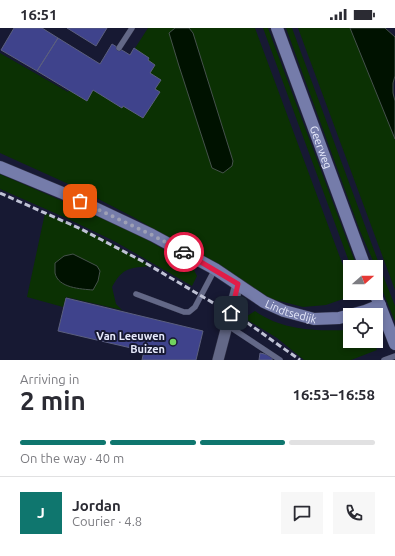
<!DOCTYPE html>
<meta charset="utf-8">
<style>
body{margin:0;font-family:Ubuntu,sans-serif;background:#f7f7f7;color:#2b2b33;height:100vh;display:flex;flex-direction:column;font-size:15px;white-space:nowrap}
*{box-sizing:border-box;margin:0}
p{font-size:13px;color:#7c7c81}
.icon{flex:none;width:22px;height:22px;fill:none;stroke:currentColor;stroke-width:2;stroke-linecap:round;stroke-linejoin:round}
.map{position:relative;height:332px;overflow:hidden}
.details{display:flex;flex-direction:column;background:#fff;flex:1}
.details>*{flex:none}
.needle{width:26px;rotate:69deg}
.controls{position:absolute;left:343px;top:232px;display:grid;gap:8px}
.controls a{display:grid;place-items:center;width:40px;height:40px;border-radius:0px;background:#fff;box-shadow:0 2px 6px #0003;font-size:20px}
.pin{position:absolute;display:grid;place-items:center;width:34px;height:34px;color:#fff;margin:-17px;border-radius:8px;box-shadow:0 2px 6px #0006}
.courier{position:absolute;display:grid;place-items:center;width:40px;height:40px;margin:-20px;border:3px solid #e11d48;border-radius:50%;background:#fff;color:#222;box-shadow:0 1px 5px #0007}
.head em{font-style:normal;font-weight:700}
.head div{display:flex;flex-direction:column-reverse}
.head{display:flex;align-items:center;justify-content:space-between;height:68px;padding:0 20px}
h1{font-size:26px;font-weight:700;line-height:30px}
.bar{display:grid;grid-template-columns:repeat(4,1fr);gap:6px 4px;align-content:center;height:48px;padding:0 20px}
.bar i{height:5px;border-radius:3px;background:#e1e1e2}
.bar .active{background:#0f766e}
.bar p{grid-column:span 4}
.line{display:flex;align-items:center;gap:10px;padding:0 20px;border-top:1px solid #e1e1e2}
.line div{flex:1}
.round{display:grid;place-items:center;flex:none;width:42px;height:42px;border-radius:0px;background:#f7f7f7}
.status{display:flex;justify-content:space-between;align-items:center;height:28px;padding:0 20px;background:#fff;direction:ltr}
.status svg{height:11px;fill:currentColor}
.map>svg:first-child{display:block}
.green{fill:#0b3103}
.water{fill:#001200;stroke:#45524b}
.building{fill:#3f438c;stroke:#5b5f7e}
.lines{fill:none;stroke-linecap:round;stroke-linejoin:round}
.lane-casing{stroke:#313247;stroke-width:6}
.street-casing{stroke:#313247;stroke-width:12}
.secondary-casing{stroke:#313247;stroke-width:13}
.lane{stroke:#636887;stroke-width:5.5}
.street{stroke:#636887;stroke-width:11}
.secondary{stroke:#757caa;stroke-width:12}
.rail{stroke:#bfc2d5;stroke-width:3;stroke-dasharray:6 3;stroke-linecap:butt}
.done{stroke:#9ea0b5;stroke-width:4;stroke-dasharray:0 7.2}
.route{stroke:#e11d48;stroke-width:5}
.poi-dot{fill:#71d35e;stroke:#171933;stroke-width:1.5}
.labels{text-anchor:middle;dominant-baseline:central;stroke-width:4;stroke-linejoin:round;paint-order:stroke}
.street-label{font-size:11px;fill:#e6e9fb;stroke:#171933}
.poi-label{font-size:11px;font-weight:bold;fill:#e6e9fb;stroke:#171933;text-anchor:end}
</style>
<div class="status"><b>16:51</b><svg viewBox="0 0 49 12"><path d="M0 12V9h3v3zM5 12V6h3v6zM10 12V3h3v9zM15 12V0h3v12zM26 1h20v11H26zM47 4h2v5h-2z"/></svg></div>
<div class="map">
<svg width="395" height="332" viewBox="0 0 395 332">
<rect width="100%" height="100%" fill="#171933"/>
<!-- green -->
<path class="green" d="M 148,0 L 175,0 L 170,5 L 198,96 L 233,133 L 193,5 L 189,0 L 255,0 L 345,243 L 344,249 L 351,265 L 343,271 L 326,277 L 303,279 L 264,269 L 222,241 L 133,189 L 75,159 L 0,125 L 0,25 L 68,64 L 76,52 L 130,28 Z
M 263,0 L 268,0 L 357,239 L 351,239 Z
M 286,0 L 292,0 L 378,233 L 377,234 L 374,235 L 360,203 Z
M 298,0 L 350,0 L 395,111 L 395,262 Z
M 0,146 L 134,204 L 192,238 L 197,248 L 192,258 L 114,213 L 66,190 L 0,161 Z
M 45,185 L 102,210 L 151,238 C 130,240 123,239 112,259 L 116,276 L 122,282 L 66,269 L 63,279 L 27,269 Z
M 379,237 L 395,278 L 395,294 L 376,246 L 376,239 L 373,239 Z
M 255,283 C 283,303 317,303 350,302 L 350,313 L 373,313 L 377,322 L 351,332 L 304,332 L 277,310 L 244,290 Z"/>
<!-- water -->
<path class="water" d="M 175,0 L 189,0 L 193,5 L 233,133 L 232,138 L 223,145 L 212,140 L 179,38 L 169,5 Z
M 350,0 L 385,0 L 395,9 L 395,48 L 393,55 L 393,65 L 395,73 L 395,111 Z
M 73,226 L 97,238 L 100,243 L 98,253 L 93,262 C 81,261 58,260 55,245 C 55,242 55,238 55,235 L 64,228 Z"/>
<!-- building -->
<path class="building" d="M 14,0 L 42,0 L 58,10 L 37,43 L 1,22 Z
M 67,0 L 107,0 L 96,18 Z
M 58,10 L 100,36 L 112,16 L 130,27 L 134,20 L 149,30 L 148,32 L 155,37 L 150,45 L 161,52 L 155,61 L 160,64 L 143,90 L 123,78 L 122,80 L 93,62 L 87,73 L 37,43 Z
M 66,270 L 203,303 L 196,332 L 142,332 L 144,323 L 58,303 Z
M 260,325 L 273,328 L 272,332 L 259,332 Z"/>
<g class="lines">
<defs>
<path id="lane" d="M 119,20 L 132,0
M 136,266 L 184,284 L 189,284 L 195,279 L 215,241
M 227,297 L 280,332
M 384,332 L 395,328"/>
<path id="street" d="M 218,332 L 238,256"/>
<g id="secondary">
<path id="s1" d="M 277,0 L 365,239"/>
<path id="s2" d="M 0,139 L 65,166 L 152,207 L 215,241 L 264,274 L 284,283 L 314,291 L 339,290 L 365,283 L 380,277"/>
<path d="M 375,265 L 395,316"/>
</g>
</defs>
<!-- lane casing -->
<use href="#lane" class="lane-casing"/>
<!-- street casing -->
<use href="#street" class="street-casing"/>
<!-- secondary casing -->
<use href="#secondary" class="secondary-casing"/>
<!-- lane -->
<use href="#lane" class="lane"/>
<!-- street -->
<use href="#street" class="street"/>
<!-- secondary -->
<use href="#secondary" class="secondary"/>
<!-- rail -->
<path class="rail" d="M 0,165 L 81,201 L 142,233 L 249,296 L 300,332"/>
</g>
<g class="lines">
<!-- done -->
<path class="done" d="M 80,173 L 152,207 L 184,224"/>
<!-- route -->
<path class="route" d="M 184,224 L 238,256 L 231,285"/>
</g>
<!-- markers -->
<circle class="poi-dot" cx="173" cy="314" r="4"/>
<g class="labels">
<!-- street labels -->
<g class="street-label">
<text stroke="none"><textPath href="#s1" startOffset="127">Geerweg</textPath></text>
<text stroke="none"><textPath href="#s2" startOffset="326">Lindtsedijk</textPath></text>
</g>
<!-- poi labels -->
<g class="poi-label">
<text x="165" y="308">Van Leeuwen<tspan x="165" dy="13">Buizen</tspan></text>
</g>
</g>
</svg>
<div class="controls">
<a><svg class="needle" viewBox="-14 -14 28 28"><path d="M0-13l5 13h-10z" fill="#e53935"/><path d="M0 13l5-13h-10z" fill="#7c7c81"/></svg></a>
<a><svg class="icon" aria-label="locate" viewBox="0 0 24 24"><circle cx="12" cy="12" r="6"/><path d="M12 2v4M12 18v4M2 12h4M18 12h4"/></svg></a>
</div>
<div class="pin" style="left:80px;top:173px;background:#ea580c"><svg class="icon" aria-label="bag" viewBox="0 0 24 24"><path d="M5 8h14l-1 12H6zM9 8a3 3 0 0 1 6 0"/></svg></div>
<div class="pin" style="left:231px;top:285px;background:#1f2937"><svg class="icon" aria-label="home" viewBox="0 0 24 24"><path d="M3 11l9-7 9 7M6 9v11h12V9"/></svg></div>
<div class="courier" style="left:184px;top:224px"><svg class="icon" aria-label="car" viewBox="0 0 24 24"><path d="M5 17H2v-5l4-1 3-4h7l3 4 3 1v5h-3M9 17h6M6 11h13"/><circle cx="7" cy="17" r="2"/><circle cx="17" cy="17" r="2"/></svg></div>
</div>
<section class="details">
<div class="head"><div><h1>2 min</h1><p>Arriving in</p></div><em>16:53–16:58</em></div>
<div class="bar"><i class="active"></i><i class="active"></i><i class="active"></i><i></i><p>On the way · 40 m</p></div>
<div class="line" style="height:72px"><b class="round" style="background:#0f766e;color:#fff">J</b><div><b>Jordan</b><p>Courier · 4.8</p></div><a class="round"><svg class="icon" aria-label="chat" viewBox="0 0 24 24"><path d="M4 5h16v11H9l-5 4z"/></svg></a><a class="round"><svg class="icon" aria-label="phone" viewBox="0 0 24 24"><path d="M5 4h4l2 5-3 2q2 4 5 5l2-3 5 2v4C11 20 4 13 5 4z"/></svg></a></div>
</section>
